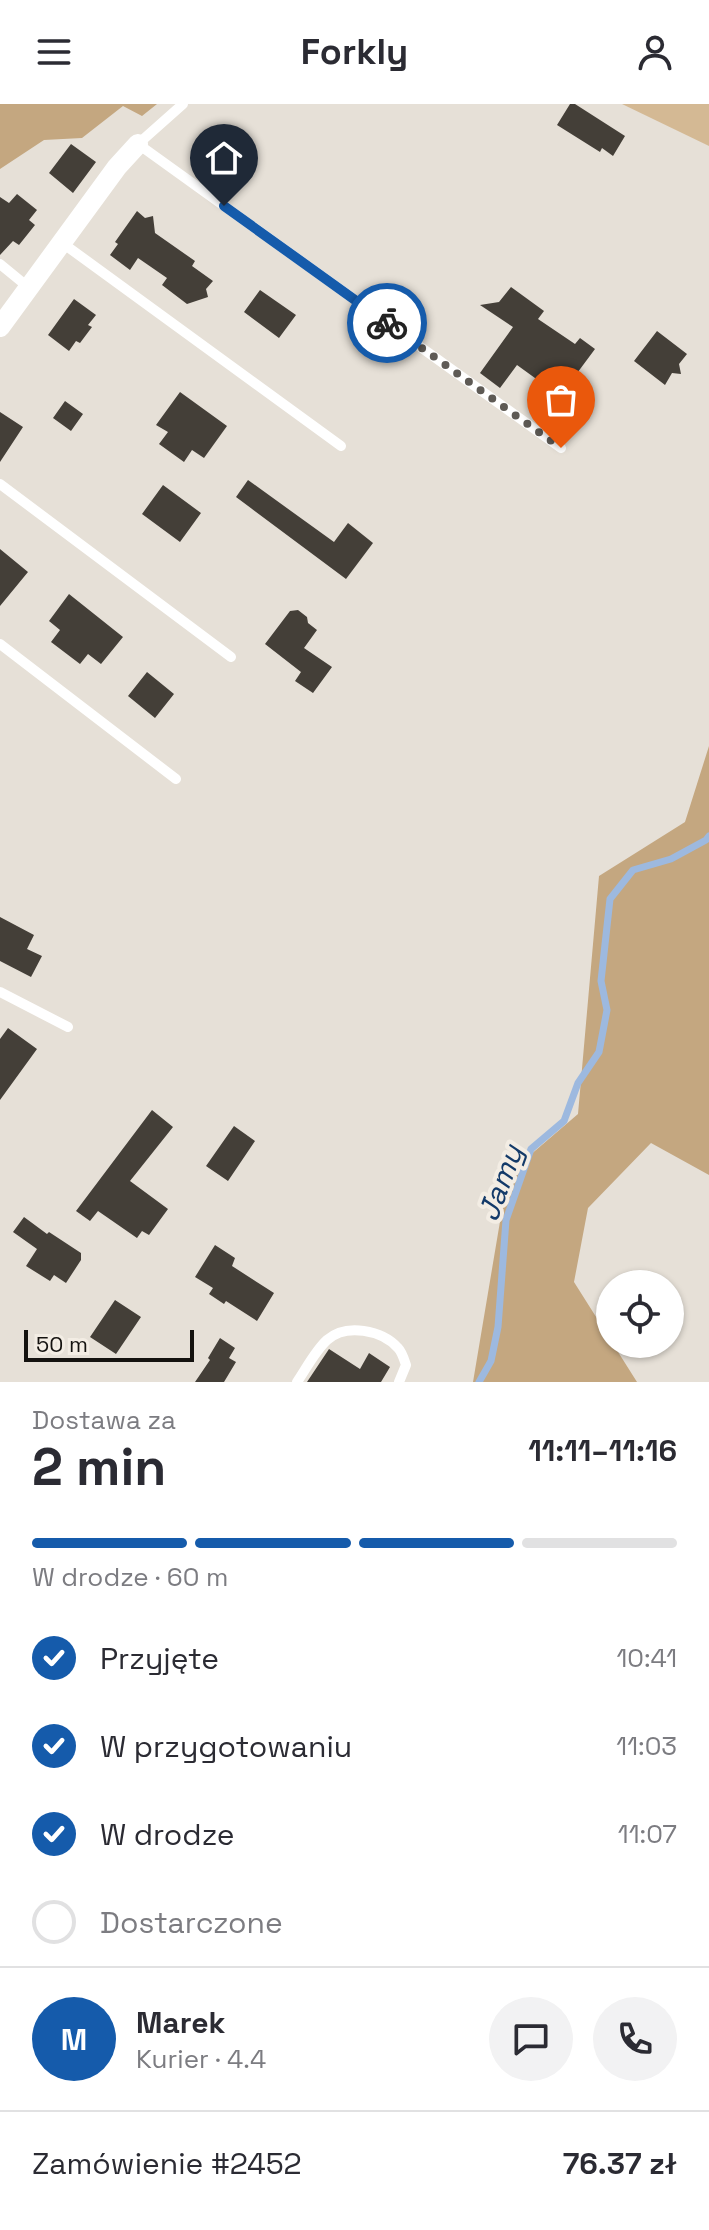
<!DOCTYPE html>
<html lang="pl">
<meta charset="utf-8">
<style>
body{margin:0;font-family:"Space Grotesk",sans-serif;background:#f2f2f3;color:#2b2b33;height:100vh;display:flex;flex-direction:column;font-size:30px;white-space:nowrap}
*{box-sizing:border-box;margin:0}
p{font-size:26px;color:#7c7c81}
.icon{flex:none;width:44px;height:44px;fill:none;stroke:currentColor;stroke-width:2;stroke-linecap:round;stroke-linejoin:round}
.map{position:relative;height:1278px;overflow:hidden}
.details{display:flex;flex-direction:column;background:#fff;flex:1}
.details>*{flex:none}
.controls{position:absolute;left:596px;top:1166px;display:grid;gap:16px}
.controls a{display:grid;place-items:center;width:88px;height:88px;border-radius:50%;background:#fff;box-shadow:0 2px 6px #0004;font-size:40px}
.scale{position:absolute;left:24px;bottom:20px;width:170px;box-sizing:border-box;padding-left:8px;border:4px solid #14120f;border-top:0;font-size:22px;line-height:28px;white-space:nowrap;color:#14120f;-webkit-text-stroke:6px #f3ede4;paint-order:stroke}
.pin{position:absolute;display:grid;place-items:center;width:68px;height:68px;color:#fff;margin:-82px -34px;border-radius:50% 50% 50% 0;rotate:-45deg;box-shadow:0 0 8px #0007}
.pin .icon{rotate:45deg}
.courier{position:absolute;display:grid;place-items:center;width:80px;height:80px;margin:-40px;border:6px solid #155bab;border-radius:50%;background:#fff;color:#222;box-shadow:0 2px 10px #0007}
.headline em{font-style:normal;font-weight:700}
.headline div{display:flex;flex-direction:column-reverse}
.headline{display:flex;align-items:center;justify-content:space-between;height:136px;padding:0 32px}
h1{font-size:52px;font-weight:700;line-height:60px}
.bar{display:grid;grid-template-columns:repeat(4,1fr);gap:12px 8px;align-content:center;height:96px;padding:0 32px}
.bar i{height:10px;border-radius:6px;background:#e1e1e2}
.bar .selected{background:#155bab}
.bar p{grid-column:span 4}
.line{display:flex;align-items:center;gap:20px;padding:0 32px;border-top:2px solid #e1e1e2}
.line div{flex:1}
.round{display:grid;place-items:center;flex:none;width:84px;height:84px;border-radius:42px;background:#f2f2f3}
ol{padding:0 32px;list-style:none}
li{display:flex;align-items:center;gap:24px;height:88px}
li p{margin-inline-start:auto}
li .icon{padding:8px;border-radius:50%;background:#155bab;color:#fff;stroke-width:4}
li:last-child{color:#7c7c81}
li i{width:44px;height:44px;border:4px solid #e1e1e2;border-radius:50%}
header{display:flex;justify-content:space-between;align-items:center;height:104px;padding:0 32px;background:#fff;font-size:36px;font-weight:700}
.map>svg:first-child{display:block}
.green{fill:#d4b994}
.forest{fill:#c4a780}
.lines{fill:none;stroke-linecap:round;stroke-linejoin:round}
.stream{stroke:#9db9df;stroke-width:7}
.building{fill:#443f38}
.service{stroke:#fff;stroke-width:10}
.minor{stroke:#fff;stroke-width:20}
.done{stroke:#5e5a55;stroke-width:8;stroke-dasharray:0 14.4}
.route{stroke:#155bab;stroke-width:10}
.labels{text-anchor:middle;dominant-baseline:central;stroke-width:8;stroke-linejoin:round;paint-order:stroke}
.water-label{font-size:30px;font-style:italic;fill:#133a69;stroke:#f3ede4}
</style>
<header><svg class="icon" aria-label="menu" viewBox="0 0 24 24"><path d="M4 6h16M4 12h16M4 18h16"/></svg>Forkly<svg class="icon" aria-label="person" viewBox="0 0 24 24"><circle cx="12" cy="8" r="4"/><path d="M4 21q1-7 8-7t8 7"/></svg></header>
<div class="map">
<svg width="709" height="1278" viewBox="0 0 709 1278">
<rect width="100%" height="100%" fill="#e6e0d7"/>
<!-- green -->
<path class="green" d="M 622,0 L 709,0 L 709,42 Z"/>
<!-- forest -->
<path class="forest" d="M 0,0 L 157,0 L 142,12 L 123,2 L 82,34 L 44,36 L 0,65 Z
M 709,642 L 709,1071 L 651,1039 L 588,1104 L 574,1178 L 610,1235 L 610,1240 L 613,1240 L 637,1278 L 473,1278 L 508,1070 L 578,1010 L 599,772 L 685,718 Z"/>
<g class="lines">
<!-- stream -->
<path class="stream" d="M 479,1278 L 491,1257 L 498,1223 L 506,1116 L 531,1045 L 564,1017 L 578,979 L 599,948 L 607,906 L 601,877 L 610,795 L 633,766 L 671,755 L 706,736 L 709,732"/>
</g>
<!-- building -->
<path class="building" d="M 570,0 L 575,0 L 625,32 L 613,52 L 602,44 L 600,48 L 557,21 Z
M 71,40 L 96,58 L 73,89 L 49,69 Z
M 17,90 L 37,106 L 29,116 L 35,121 L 19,141 L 13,137 L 0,151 L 0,93 L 9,99 Z
M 137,107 L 145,114 L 153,112 L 155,129 L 195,157 L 192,162 L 213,177 L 206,185 L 208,193 L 187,200 L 162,181 L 167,174 L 138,154 L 130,166 L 110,151 L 118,140 L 115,138 Z
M 511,183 L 544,207 L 538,215 L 575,240 L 580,234 L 595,245 L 569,280 L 555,270 L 546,282 L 517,261 L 500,284 L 480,269 L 513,223 L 480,201 L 499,198 Z
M 260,186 L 296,211 L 279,234 L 244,208 Z
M 74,195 L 96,211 L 88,221 L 92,223 L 80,239 L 76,237 L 69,247 L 48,231 Z
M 657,227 L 687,250 L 679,260 L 681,270 L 672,269 L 665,281 L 634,257 Z
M 180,288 L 227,322 L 204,354 L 192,346 L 184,358 L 159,340 L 168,328 L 156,321 Z
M 65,297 L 83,310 L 71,327 L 53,314 Z
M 0,308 L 23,323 L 0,358 Z
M 248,376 L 334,438 L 348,419 L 373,439 L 346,475 L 236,393 Z
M 163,381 L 201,409 L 180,438 L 142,410 Z
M 0,445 L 28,468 L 0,502 Z
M 69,490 L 123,533 L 101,560 L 88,550 L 80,560 L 51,538 L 60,526 L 49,517 Z
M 298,506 L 307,513 L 308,519 L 317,526 L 304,544 L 332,563 L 313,589 L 295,577 L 301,568 L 265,540 L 290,507 Z
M 147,568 L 174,590 L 155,614 L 128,592 Z
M 0,813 L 34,831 L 27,845 L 42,852 L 31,873 L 0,857 Z
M 8,924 L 37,945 L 0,996 L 0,935 Z
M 152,1006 L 173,1023 L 130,1077 L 168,1105 L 149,1131 L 142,1127 L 137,1134 L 98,1107 L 90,1117 L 76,1107 Z
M 234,1022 L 255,1037 L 228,1077 L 206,1062 Z
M 24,1113 L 47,1130 L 49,1128 L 81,1149 L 81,1156 L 66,1179 L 54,1171 L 50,1177 L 26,1162 L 37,1145 L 13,1128 Z
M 215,1141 L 235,1154 L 232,1162 L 274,1189 L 257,1217 L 226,1197 L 224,1200 L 209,1190 L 213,1184 L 195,1173 Z
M 115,1196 L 141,1213 L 116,1250 L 90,1233 Z
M 220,1234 L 235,1244 L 229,1254 L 236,1258 L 224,1278 L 195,1278 L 210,1256 L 208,1254 Z
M 329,1245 L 360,1265 L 369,1249 L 390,1263 L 381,1278 L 307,1278 Z"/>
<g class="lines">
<!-- service -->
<path class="service" d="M 183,0 L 138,40 L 561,344
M 61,138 L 341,342
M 0,160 L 28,183
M 0,380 L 231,553
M 0,540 L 176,675
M 0,888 L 68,923
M 297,1278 C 306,1265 315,1247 327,1236 C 346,1219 382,1226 398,1244 C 402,1248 404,1255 406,1261 L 399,1278"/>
<!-- minor -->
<path class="minor" d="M 0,223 L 117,63 L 138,40"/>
</g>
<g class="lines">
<!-- done -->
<path class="done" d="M 387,219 L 561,344"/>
<!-- route -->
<path class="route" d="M 224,102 L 387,219"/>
</g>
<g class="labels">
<!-- water labels -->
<g class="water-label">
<text transform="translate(500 1079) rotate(-70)">Jamy</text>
</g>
</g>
</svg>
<div class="controls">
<a><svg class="icon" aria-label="locate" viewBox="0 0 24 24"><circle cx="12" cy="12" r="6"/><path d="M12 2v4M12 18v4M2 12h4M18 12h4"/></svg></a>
</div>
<div class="scale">50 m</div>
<div class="pin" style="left:561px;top:344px;background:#ea580c"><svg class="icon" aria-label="bag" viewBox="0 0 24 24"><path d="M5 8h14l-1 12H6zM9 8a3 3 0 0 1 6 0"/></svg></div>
<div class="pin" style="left:224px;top:102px;background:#1f2937"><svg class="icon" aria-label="home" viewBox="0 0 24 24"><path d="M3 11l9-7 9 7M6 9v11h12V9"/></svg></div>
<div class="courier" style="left:387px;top:219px"><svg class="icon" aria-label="bike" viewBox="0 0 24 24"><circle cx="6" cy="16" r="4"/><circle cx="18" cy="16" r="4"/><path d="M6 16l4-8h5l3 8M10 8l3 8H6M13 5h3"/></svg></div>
</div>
<section class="details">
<div class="headline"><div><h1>2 min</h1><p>Dostawa za</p></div><em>11:11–11:16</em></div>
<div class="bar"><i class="selected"></i><i class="selected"></i><i class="selected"></i><i></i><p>W drodze · 60 m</p></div>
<ol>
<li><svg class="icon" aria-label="check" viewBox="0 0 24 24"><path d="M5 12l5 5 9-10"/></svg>Przyjęte<p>10:41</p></li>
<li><svg class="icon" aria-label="check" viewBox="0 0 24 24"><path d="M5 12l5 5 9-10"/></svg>W przygotowaniu<p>11:03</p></li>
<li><svg class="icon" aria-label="check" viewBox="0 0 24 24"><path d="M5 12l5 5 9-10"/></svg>W drodze<p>11:07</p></li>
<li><i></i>Dostarczone</li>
</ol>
<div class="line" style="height:144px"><b class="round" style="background:#155bab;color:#fff">M</b><div><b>Marek</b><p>Kurier · 4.4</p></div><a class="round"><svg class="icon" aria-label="chat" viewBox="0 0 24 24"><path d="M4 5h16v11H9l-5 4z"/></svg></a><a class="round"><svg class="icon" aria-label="phone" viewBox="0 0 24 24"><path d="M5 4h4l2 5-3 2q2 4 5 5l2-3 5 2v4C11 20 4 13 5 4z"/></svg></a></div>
<div class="line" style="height:104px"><div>Zamówienie #2452</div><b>76.37 zł</b></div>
</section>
